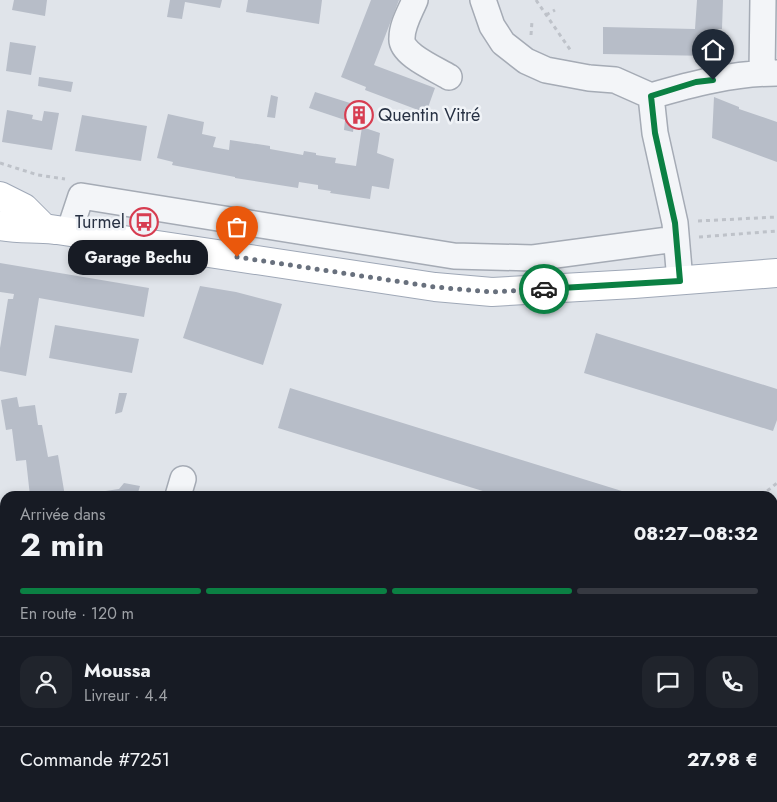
<!DOCTYPE html>
<html lang="fr">
<meta charset="utf-8">
<style>
body{margin:0;font-family:Jost,sans-serif;background:#20242c;color:#f1f3f6;height:100vh;display:flex;flex-direction:column;font-size:19px;white-space:nowrap}
*{box-sizing:border-box;margin:0}
p{font-size:16px;color:#9ea1a6}
.icon{flex:none;width:28px;height:28px;fill:none;stroke:currentColor;stroke-width:2;stroke-linecap:round;stroke-linejoin:round}
.map{position:relative;flex:1;overflow:hidden}
.sheet{position:absolute;left:0px;top:491px;width:778px;height:311px;display:flex;flex-direction:column;background:#171b24;border-radius:15px 15px 0 0;box-shadow:0 2px 8px #0003}
.sheet>*{flex:none}
.pin{position:absolute;display:grid;place-items:center;width:42px;height:42px;color:#fff;margin:-51px -21px;border-radius:50% 50% 50% 0;rotate:-45deg;box-shadow:0 0 5px #0007}
.pin .icon{rotate:45deg}
.courier{position:absolute;display:grid;place-items:center;width:50px;height:50px;margin:-25px;border:4px solid #0b8043;border-radius:50%;background:#fff;color:#222;box-shadow:0 1px 6px #0007}
.bubble{position:absolute;height:35px;border-radius:15px;background:#171b24;box-shadow:0 2px 8px #0003;font-size:16px;font-weight:700;line-height:35px;text-align:center}
.overview em{font-style:normal;font-weight:700}
.overview div{display:flex;flex-direction:column-reverse}
.overview{display:flex;align-items:center;justify-content:space-between;height:85px;padding:0 20px}
h1{font-size:32px;font-weight:700;line-height:38px}
.bar{display:grid;grid-template-columns:repeat(4,1fr);gap:8px 5px;align-content:center;height:60px;padding:0 20px}
.bar i{height:6px;border-radius:4px;background:#363941}
.bar .active{background:#0b8043}
.bar p{grid-column:span 4}
.line{display:flex;align-items:center;gap:12px;padding:0 20px;border-top:1px solid #363941}
.line div{flex:1}
.round{display:grid;place-items:center;flex:none;width:52px;height:52px;border-radius:15px;background:#20242c}
.map>svg:first-child{display:block}
.building{fill:#b7bdc8}
.lines{fill:none;stroke-linecap:round;stroke-linejoin:round}
.minor-casing{stroke:#a5abb5;stroke-width:28}
.major-casing{stroke:#9fa8b7;stroke-width:30}
.path{stroke:#bec2c9;stroke-width:3;stroke-dasharray:4 4;stroke-linecap:butt}
.minor{stroke:#f3f5f8;stroke-width:25}
.major{stroke:#fff;stroke-width:28}
.done{stroke:#68707d;stroke-width:5;stroke-dasharray:0 9}
.route{stroke:#0b8043;stroke-width:6}
.labels{text-anchor:middle;dominant-baseline:central;stroke-width:5;stroke-linejoin:round;paint-order:stroke}
.poi-label{font-size:18px;fill:#273143;stroke:#f0f3f7;text-anchor:start}
</style>
<div class="map">
<svg width="777" height="802" viewBox="0 0 777 802">
<rect width="100%" height="100%" fill="#e0e4ea"/>
<!-- building -->
<path class="building" d="M 14,0 L 47,0 L 45,16 L 12,10 Z
M 170,0 L 222,0 L 220,8 L 185,2 L 182,19 L 167,17 Z
M 248,0 L 322,0 L 319,24 L 246,12 Z
M 371,0 L 399,0 L 374,65 L 435,88 L 426,113 L 365,90 L 366,87 L 341,77 Z
M 697,0 L 723,0 L 722,29 L 715,29 L 715,38 L 711,38 L 711,56 L 603,54 L 603,27 L 695,29 Z
M 10,42 L 36,46 L 31,75 L 6,71 Z
M 39,77 L 73,82 L 71,92 L 38,86 Z
M 315,92 L 366,108 L 361,124 L 351,121 L 351,123 L 354,124 L 353,132 L 344,130 L 345,120 L 309,108 Z
M 271,95 L 278,97 L 275,118 L 267,117 Z
M 714,97 L 739,107 L 739,109 L 777,122 L 777,162 L 712,138 Z
M 7,110 L 33,115 L 32,119 L 42,121 L 44,111 L 59,113 L 52,150 L 2,142 Z
M 168,114 L 204,122 L 202,134 L 216,137 L 213,147 L 229,150 L 230,140 L 270,146 L 270,149 L 303,155 L 304,151 L 316,153 L 316,155 L 336,158 L 335,163 L 356,166 L 362,127 L 380,133 L 377,153 L 394,159 L 389,189 L 372,186 L 370,199 L 330,193 L 331,191 L 318,189 L 318,185 L 299,182 L 298,188 L 235,178 L 235,177 L 172,165 L 173,162 L 157,158 Z
M 82,115 L 147,126 L 141,161 L 75,151 Z
M 0,263 L 149,288 L 144,317 L 39,298 L 26,376 L 0,371 L 0,348 L 8,299 L 13,299 L 14,294 L 0,292 Z
M 200,286 L 236,292 L 282,304 L 263,365 L 183,338 Z
M 55,325 L 139,339 L 132,373 L 49,358 Z
M 596,333 L 777,389 L 777,420 L 773,431 L 584,373 Z
M 290,388 L 638,496 L 499,496 L 278,428 Z
M 119,393 L 127,393 L 122,412 L 115,414 Z
M 17,397 L 19,407 L 35,405 L 38,425 L 42,425 L 48,457 L 58,455 L 65,496 L 30,496 L 26,460 L 16,461 L 12,429 L 6,430 L 1,400 Z
M 124,483 L 140,486 L 137,496 L 93,496 L 92,493 L 119,489 Z
M 777,584 L 777,639 L 772,633 L 772,588 Z
M 772,711 L 777,713 L 777,728 L 773,741 Z
M 5,764 L 5,785 L 2,786 L 5,802 L 0,802 L 0,765 Z
M 772,789 L 777,790 L 777,802 L 758,802 L 760,798 L 772,798 Z
M 197,798 L 221,798 L 220,802 L 196,802 Z
M 335,798 L 359,798 L 358,802 L 343,802 L 335,800 Z
M 546,798 L 586,798 L 595,800 L 595,802 L 544,802 Z"/>
<g class="lines">
<defs>
<path id="minor" d="M 415,0 C 410,12 402,25 402,38 C 400,54 436,69 449,77
M 483,0 L 492,26 L 503,43 L 526,61 L 546,70 L 589,78 L 615,80 L 651,96 C 692,84 734,73 777,73
M 762,73 L 763,0
M 651,96 L 655,133 L 675,223 L 680,281
M 69,232 L 81,196 L 454,256 L 533,258 L 676,239
M 178,496 L 183,479
M 772,524 L 777,520
M 0,578 L 5,578
M 0,596 L 5,628
M 772,757 L 777,758
M 32,798 L 33,802
M 250,798 L 251,802
M 436,802 L 441,798
M 737,802 L 738,798"/>
<path id="major" d="M 0,196 L 24,208 L 44,228 L 435,287 L 492,292 L 634,284 L 777,273
M 0,226 C 19,230 37,227 55,230"/>
</defs>
<!-- minor casing -->
<use href="#minor" class="minor-casing"/>
<!-- major casing -->
<use href="#major" class="major-casing"/>
<!-- path -->
<path class="path" d="M 536,0 L 571,51
M 546,15 L 555,10
M 531,35 L 532,21
M 0,163 L 38,175 L 65,179
M 698,221 L 777,217
M 699,237 L 777,231
M 761,496 L 777,483
M 772,561 L 777,558
M 500,798 L 503,802
M 392,802 L 398,798
M 485,802 L 490,798"/>
<!-- minor -->
<use href="#minor" class="minor"/>
<!-- major -->
<use href="#major" class="major"/>
</g>
<g class="lines">
<!-- done -->
<path class="done" d="M 237,257 L 435,287 L 492,292 L 544,289"/>
<!-- route -->
<path class="route" d="M 544,289 L 680,281 L 675,223 L 655,133 L 651,96 L 696,82 L 713,80"/>
</g>
<!-- icons -->
<defs>
<symbol id="building-ring" viewBox="-11 -11 22 22"><circle r="9.5" fill="#f0f3f7" stroke="#d73d51" stroke-width="1.5"/><path d="M-4-6H4V6H1V3H-1V6H-4ZM-2.5-4.3h1.7v1.8h-1.7ZM.8-4.3h1.7v1.8H.8ZM-2.5-1h1.7V.8h-1.7ZM.8-1h1.7V.8H.8Z" fill="#d73d51"/></symbol>
<symbol id="bus-ring" viewBox="-11 -11 22 22"><circle r="9.5" fill="#f0f3f7" stroke="#d73d51" stroke-width="1.5"/><path d="M-5-6H5V4H4V6H2V4H-2V6H-4V4H-5ZM-3.5-4V0h7V-4ZM-3.5 1.2v1.5H-2V1.2ZM2 1.2v1.5H3.5V1.2Z" fill="#d73d51"/></symbol>
</defs>
<g fill-rule="evenodd">
<use href="#building-ring" x="343" y="99" width="32" height="32"/>
<use href="#bus-ring" x="128" y="206" width="32" height="32"/>
</g>
<g class="labels">
<!-- poi labels -->
<g class="poi-label">
<text x="378" y="115">Quentin Vitré</text>
<text x="125" y="222" text-anchor="end">Turmel</text>
</g>
</g>
</svg>
<div class="pin" style="left:237px;top:257px;background:#ea580c"><svg class="icon" aria-label="bag" viewBox="0 0 24 24"><path d="M5 8h14l-1 12H6zM9 8a3 3 0 0 1 6 0"/></svg></div>
<div class="pin" style="left:713px;top:80px;background:#1f2937"><svg class="icon" aria-label="home" viewBox="0 0 24 24"><path d="M3 11l9-7 9 7M6 9v11h12V9"/></svg></div>
<div class="courier" style="left:544px;top:289px"><svg class="icon" aria-label="car" viewBox="0 0 24 24"><path d="M5 17H2v-5l4-1 3-4h7l3 4 3 1v5h-3M9 17h6M6 11h13"/><circle cx="7" cy="17" r="2"/><circle cx="17" cy="17" r="2"/></svg></div>
<div class="bubble" style="left:68px;top:240px;width:140px">Garage Bechu</div>
<section class="sheet">
<div class="overview"><div><h1>2 min</h1><p>Arrivée dans</p></div><em>08:27–08:32</em></div>
<div class="bar"><i class="active"></i><i class="active"></i><i class="active"></i><i></i><p>En route · 120 m</p></div>
<div class="line" style="height:90px"><a class="round"><svg class="icon" aria-label="person" viewBox="0 0 24 24"><circle cx="12" cy="8" r="4"/><path d="M4 21q1-7 8-7t8 7"/></svg></a><div><b>Moussa</b><p>Livreur · 4.4</p></div><a class="round"><svg class="icon" aria-label="chat" viewBox="0 0 24 24"><path d="M4 5h16v11H9l-5 4z"/></svg></a><a class="round"><svg class="icon" aria-label="phone" viewBox="0 0 24 24"><path d="M5 4h4l2 5-3 2q2 4 5 5l2-3 5 2v4C11 20 4 13 5 4z"/></svg></a></div>
<div class="line" style="height:65px"><div>Commande #7251</div><b>27.98 €</b></div>
</section>
</div>
